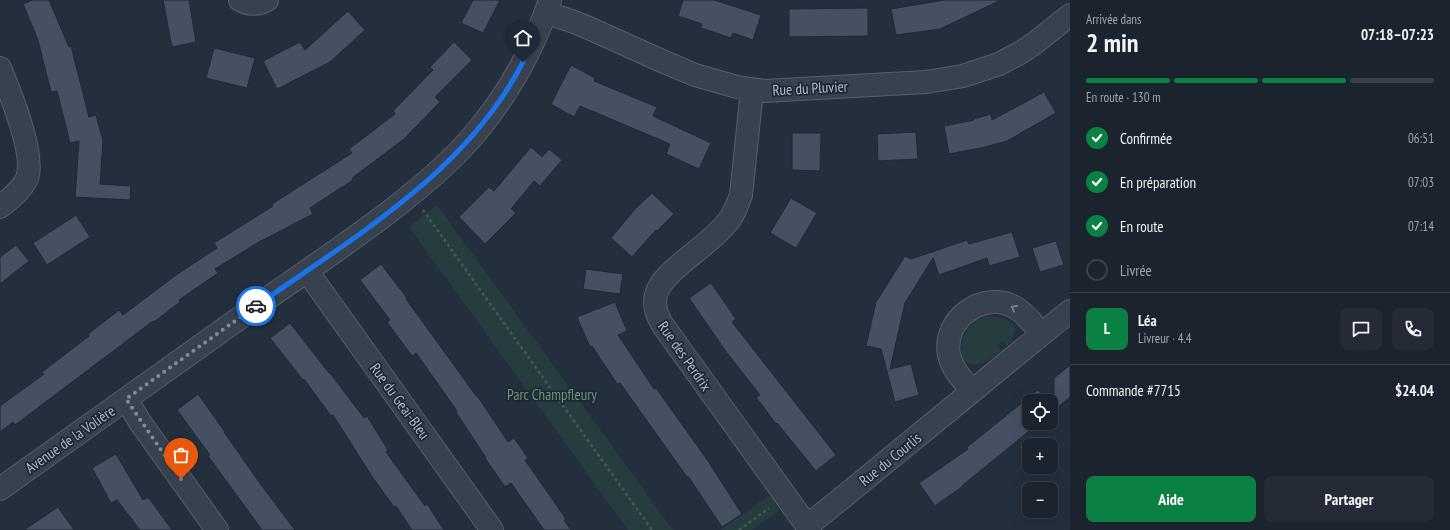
<!DOCTYPE html>
<html lang="fr">
<meta charset="utf-8">
<style>
body{margin:0;font-family:"PT Sans Narrow",sans-serif;background:#242b36;color:#f1f3f6;height:100vh;display:flex;flex-direction:column;font-size:15px;white-space:nowrap}
*{box-sizing:border-box;margin:0}
p{font-size:13px;color:#a0a4aa}
.icon{flex:none;width:22px;height:22px;fill:none;stroke:currentColor;stroke-width:2;stroke-linecap:round;stroke-linejoin:round}
.map{position:relative;flex:1;overflow:hidden}
.details{display:flex;flex-direction:column;background:#1b232e;width:380px}
.details>*{flex:none}
.fabs{position:absolute;left:1022px;top:394px;display:grid;gap:8px}
.fabs a{display:grid;place-items:center;width:36px;height:36px;border-radius:8px;background:#1b232e;box-shadow:0 4px 16px #0002,0 0 0 1px #39404a;font-size:20px}
.pin{position:absolute;display:grid;place-items:center;width:34px;height:34px;color:#fff;margin:-41px -17px;border-radius:50% 50% 50% 0;rotate:-45deg;box-shadow:0 0 4px #0007}
.pin .icon{rotate:45deg}
.courier{position:absolute;display:grid;place-items:center;width:40px;height:40px;margin:-20px;border:3px solid #1a73e8;border-radius:50%;background:#fff;color:#222;box-shadow:0 1px 5px #0007}
.head em{font-style:normal;font-weight:700}
.head div{display:flex;flex-direction:column-reverse}
.head{display:flex;align-items:center;justify-content:space-between;height:68px;padding:0 16px}
h1{font-size:26px;font-weight:700;line-height:30px}
.bar{display:grid;grid-template-columns:repeat(4,1fr);gap:6px 4px;align-content:center;height:48px;padding:0 16px}
.bar i{height:5px;border-radius:3px;background:#39404a}
.bar .selected{background:#0b8043}
.bar p{grid-column:span 4}
.line{display:flex;align-items:center;gap:10px;padding:0 16px;border-top:1px solid #39404a}
.line div{flex:1}
.round{display:grid;place-items:center;flex:none;width:42px;height:42px;border-radius:8px;background:#242b36}
ol{padding:0 16px;list-style:none}
li{display:flex;align-items:center;gap:12px;height:44px}
li p{margin-inline-start:auto}
li .icon{padding:4px;border-radius:50%;background:#0b8043;color:#fff;stroke-width:4}
li:last-child{color:#a0a4aa}
li i{width:22px;height:22px;border:2px solid #39404a;border-radius:50%}
.cta{display:flex;gap:8px;margin-top:auto;padding:8px 16px}
.cta a{flex:1;height:46px;border-radius:8px;background:#0b8043;color:#fff;font-size:16px;font-weight:700;line-height:46px;text-align:center}
.cta a+a{background:#242b36;color:#f1f3f6}
main{display:flex;flex:1;min-height:0}
.map>svg:first-child{display:block}
.green{fill:#263c3f}
.building{fill:#455162;stroke:#1f2835}
.lines{fill:none;stroke-linecap:round;stroke-linejoin:round}
.minor-casing{stroke:#565f6c;stroke-width:24}
.path{stroke:#44595c;stroke-width:2.5;stroke-dasharray:3 3;stroke-linecap:butt}
.minor{stroke:#38414e;stroke-width:22}
.oneway{stroke:#7c8592}
.done{stroke:#828b98;stroke-width:4;stroke-dasharray:0 7.2}
.route{stroke:#1a73e8;stroke-width:5}
.labels{text-anchor:middle;dominant-baseline:central;stroke-width:3.5;stroke-linejoin:round;paint-order:stroke}
.street-label{font-size:15px;fill:#b4bcc9;stroke:#1d2633}
.park-label{font-size:15px;fill:#6b9a76;stroke:#1d2633}
</style>
<main>
<div class="map">
<svg width="1070" height="530" viewBox="0 0 1070 530">
<rect width="100%" height="100%" fill="#242f3e"/>
<!-- green -->
<path class="green" d="M 437,205 L 673,530 L 628,530 L 409,227 Z
M 990,316 C 1011,318 1025,326 1007,346 L 1003,341 L 997,345 L 1001,351 C 949,395 951,320 990,316 Z
M 770,495 L 780,510 L 752,530 L 721,530 Z"/>
<!-- building -->
<path class="building" d="M 32,0 L 49,0 L 69,47 L 71,46 L 89,117 L 96,115 L 103,141 L 100,184 L 131,186 L 130,200 L 75,197 L 79,141 L 70,143 L 57,91 L 51,92 L 38,40 L 23,4 Z
M 163,0 L 189,0 L 196,42 L 172,47 Z
M 473,0 L 500,0 L 483,33 L 461,23 Z
M 683,0 L 714,0 L 761,15 L 753,40 L 733,33 L 731,38 L 701,28 L 702,24 L 678,16 Z
M 944,0 L 1001,0 L 940,29 L 896,35 L 891,9 Z
M 868,8 L 868,36 L 789,37 L 789,9 Z
M 348,11 L 365,30 L 330,62 L 277,89 L 263,61 L 300,42 L 305,50 Z
M 454,42 L 472,60 L 435,97 L 440,102 L 404,139 L 352,178 L 353,180 L 310,208 L 313,214 L 259,242 L 215,269 L 218,273 L 179,300 L 180,302 L 154,322 L 153,321 L 15,425 L 13,422 L 0,432 L 0,406 L 44,374 L 42,372 L 89,336 L 88,334 L 119,310 L 123,315 L 176,275 L 217,248 L 214,243 L 273,206 L 272,204 L 352,153 L 349,149 L 395,114 L 393,111 L 433,70 L 430,67 Z
M 214,48 L 255,58 L 247,88 L 206,78 Z
M 571,65 L 595,78 L 594,81 L 657,107 L 653,116 L 711,143 L 699,169 L 666,154 L 670,144 L 580,106 L 574,117 L 551,104 Z
M 1044,92 L 1056,113 L 1007,141 L 985,147 L 949,154 L 944,126 L 974,120 L 974,119 L 991,114 L 992,120 Z
M 916,132 L 918,159 L 878,161 L 877,134 Z
M 792,133 L 821,133 L 820,171 L 792,170 Z
M 531,147 L 542,157 L 549,149 L 562,160 L 540,186 L 534,181 L 511,209 L 516,213 L 485,244 L 459,217 L 489,187 L 494,191 Z
M 652,193 L 674,214 L 657,231 L 656,230 L 632,257 L 611,238 L 635,209 Z
M 791,198 L 817,213 L 796,248 L 770,233 Z
M 76,215 L 90,237 L 47,265 L 33,243 Z
M 1012,232 L 1020,257 L 989,266 L 987,258 L 939,275 L 933,258 L 905,303 L 890,369 L 911,364 L 919,395 L 895,402 L 881,349 L 866,346 L 876,302 L 905,256 L 911,259 L 967,240 L 969,244 Z
M 1056,241 L 1064,265 L 1040,272 L 1032,248 Z
M 16,245 L 29,261 L 0,284 L 0,257 Z
M 381,264 L 407,298 L 406,299 L 477,397 L 478,397 L 508,442 L 514,438 L 528,458 L 525,460 L 566,519 L 564,520 L 571,530 L 544,530 L 511,483 L 505,487 L 485,458 L 486,458 L 456,412 L 457,411 L 416,353 L 412,356 L 387,322 L 390,320 L 360,280 Z
M 586,269 L 623,274 L 620,294 L 583,289 Z
M 711,283 L 736,319 L 732,322 L 836,455 L 816,471 L 777,423 L 776,424 L 756,397 L 760,395 L 727,353 L 689,298 Z
M 615,302 L 627,331 L 618,335 L 654,389 L 656,388 L 708,461 L 742,514 L 722,527 L 688,476 L 687,477 L 620,383 L 617,384 L 592,346 L 590,347 L 577,317 Z
M 290,323 L 329,373 L 330,373 L 364,418 L 367,416 L 388,450 L 386,452 L 425,506 L 427,504 L 444,530 L 412,530 L 396,506 L 394,507 L 373,478 L 333,415 L 331,416 L 304,379 L 303,380 L 270,338 Z
M 1070,365 L 1070,397 L 1051,413 L 1051,406 L 1054,410 L 1054,378 Z
M 1038,390 L 1047,401 L 1029,401 L 1029,423 L 1039,423 L 963,485 L 963,486 L 935,506 L 919,483 L 968,449 L 967,447 Z
M 198,394 L 225,432 L 224,432 L 259,482 L 295,530 L 262,530 L 208,456 L 210,455 L 177,410 Z
M 116,454 L 143,500 L 148,497 L 172,530 L 140,530 L 117,500 L 111,503 L 92,468 Z
M 58,507 L 74,530 L 24,530 Z"/>
<g class="lines">
<defs>
<path id="minor" d="M 240,0 C 248,5 259,5 267,0
M 546,12 L 582,25 L 662,61 L 695,75 L 737,87 L 764,91 L 926,82 L 963,76 L 999,64 L 1020,53 L 1035,43 L 1070,15
M 0,68 C 9,90 36,155 27,178 C 22,190 10,199 0,207
M 752,90 L 741,195 C 737,206 733,217 725,225 C 713,239 697,250 683,262 C 662,280 645,295 662,324 L 810,530
M 307,271 L 492,530
M 972,391 C 963,380 952,369 949,355 C 942,319 984,289 1016,308 C 1026,314 1034,325 1042,334
M 126,399 L 140,422 L 217,530
M 0,489 C 83,430 165,371 248,312 C 295,279 343,247 389,212 C 416,191 442,170 465,145 C 503,103 532,53 550,0
M 807,526 L 837,502 L 1070,311"/>
</defs>
<!-- minor casing -->
<use href="#minor" class="minor-casing"/>
<!-- path -->
<path class="path" d="M 423,210 L 652,530
M 739,530 L 769,508"/>
<!-- minor -->
<use href="#minor" class="minor"/>
</g>
<!-- one-way arrows -->
<defs><path id="oneway-chevron" d="M-2-3.5L2.5 0L-2 3.5" fill="none" stroke-width="1.6" stroke-linecap="round" stroke-linejoin="round"/></defs>
<use class="oneway" href="#oneway-chevron" transform="translate(1014 308) rotate(-152)"/>
<g class="lines">
<!-- done -->
<path class="done" d="M 181,479 L 126,399 L 256,306"/>
<!-- route -->
<path class="route" d="M 256,306 C 354,237 467,172 523,62"/>
</g>
<g class="labels">
<!-- street labels -->
<g class="street-label">
<text transform="translate(810 88) rotate(-3)">Rue du Pluvier</text>
<text transform="translate(685 356) rotate(55)">Rue des Perdrix</text>
<text transform="translate(400 401) rotate(54)">Rue du Geai-Bleu</text>
<text transform="translate(70 439) rotate(-35)">Avenue de la Volière</text>
<text transform="translate(890 459) rotate(-39)">Rue du Courlis</text>
</g>
<!-- park labels -->
<g class="park-label">
<text x="552" y="394">Parc Champfleury</text>
</g>
</g>
</svg>
<div class="fabs">
<a><svg class="icon" aria-label="locate" viewBox="0 0 24 24"><circle cx="12" cy="12" r="6"/><path d="M12 2v4M12 18v4M2 12h4M18 12h4"/></svg></a>
<a>+</a>
<a>−</a>
</div>
<div class="pin" style="left:181px;top:479px;background:#ea580c"><svg class="icon" aria-label="bag" viewBox="0 0 24 24"><path d="M5 8h14l-1 12H6zM9 8a3 3 0 0 1 6 0"/></svg></div>
<div class="pin" style="left:523px;top:62px;background:#1f2937"><svg class="icon" aria-label="home" viewBox="0 0 24 24"><path d="M3 11l9-7 9 7M6 9v11h12V9"/></svg></div>
<div class="courier" style="left:256px;top:306px"><svg class="icon" aria-label="car" viewBox="0 0 24 24"><path d="M5 17H2v-5l4-1 3-4h7l3 4 3 1v5h-3M9 17h6M6 11h13"/><circle cx="7" cy="17" r="2"/><circle cx="17" cy="17" r="2"/></svg></div>
</div>
<section class="details">
<div class="head"><div><h1>2 min</h1><p>Arrivée dans</p></div><em>07:18–07:23</em></div>
<div class="bar"><i class="selected"></i><i class="selected"></i><i class="selected"></i><i></i><p>En route · 130 m</p></div>
<ol>
<li><svg class="icon" aria-label="check" viewBox="0 0 24 24"><path d="M5 12l5 5 9-10"/></svg>Confirmée<p>06:51</p></li>
<li><svg class="icon" aria-label="check" viewBox="0 0 24 24"><path d="M5 12l5 5 9-10"/></svg>En préparation<p>07:03</p></li>
<li><svg class="icon" aria-label="check" viewBox="0 0 24 24"><path d="M5 12l5 5 9-10"/></svg>En route<p>07:14</p></li>
<li><i></i>Livrée</li>
</ol>
<div class="line" style="height:72px"><b class="round" style="background:#0b8043;color:#fff">L</b><div><b>Léa</b><p>Livreur · 4.4</p></div><a class="round"><svg class="icon" aria-label="chat" viewBox="0 0 24 24"><path d="M4 5h16v11H9l-5 4z"/></svg></a><a class="round"><svg class="icon" aria-label="phone" viewBox="0 0 24 24"><path d="M5 4h4l2 5-3 2q2 4 5 5l2-3 5 2v4C11 20 4 13 5 4z"/></svg></a></div>
<div class="line" style="height:52px"><div>Commande #7715</div><b>$24.04</b></div>
<div class="cta"><a>Aide</a><a>Partager</a></div>
</section>
</main>
